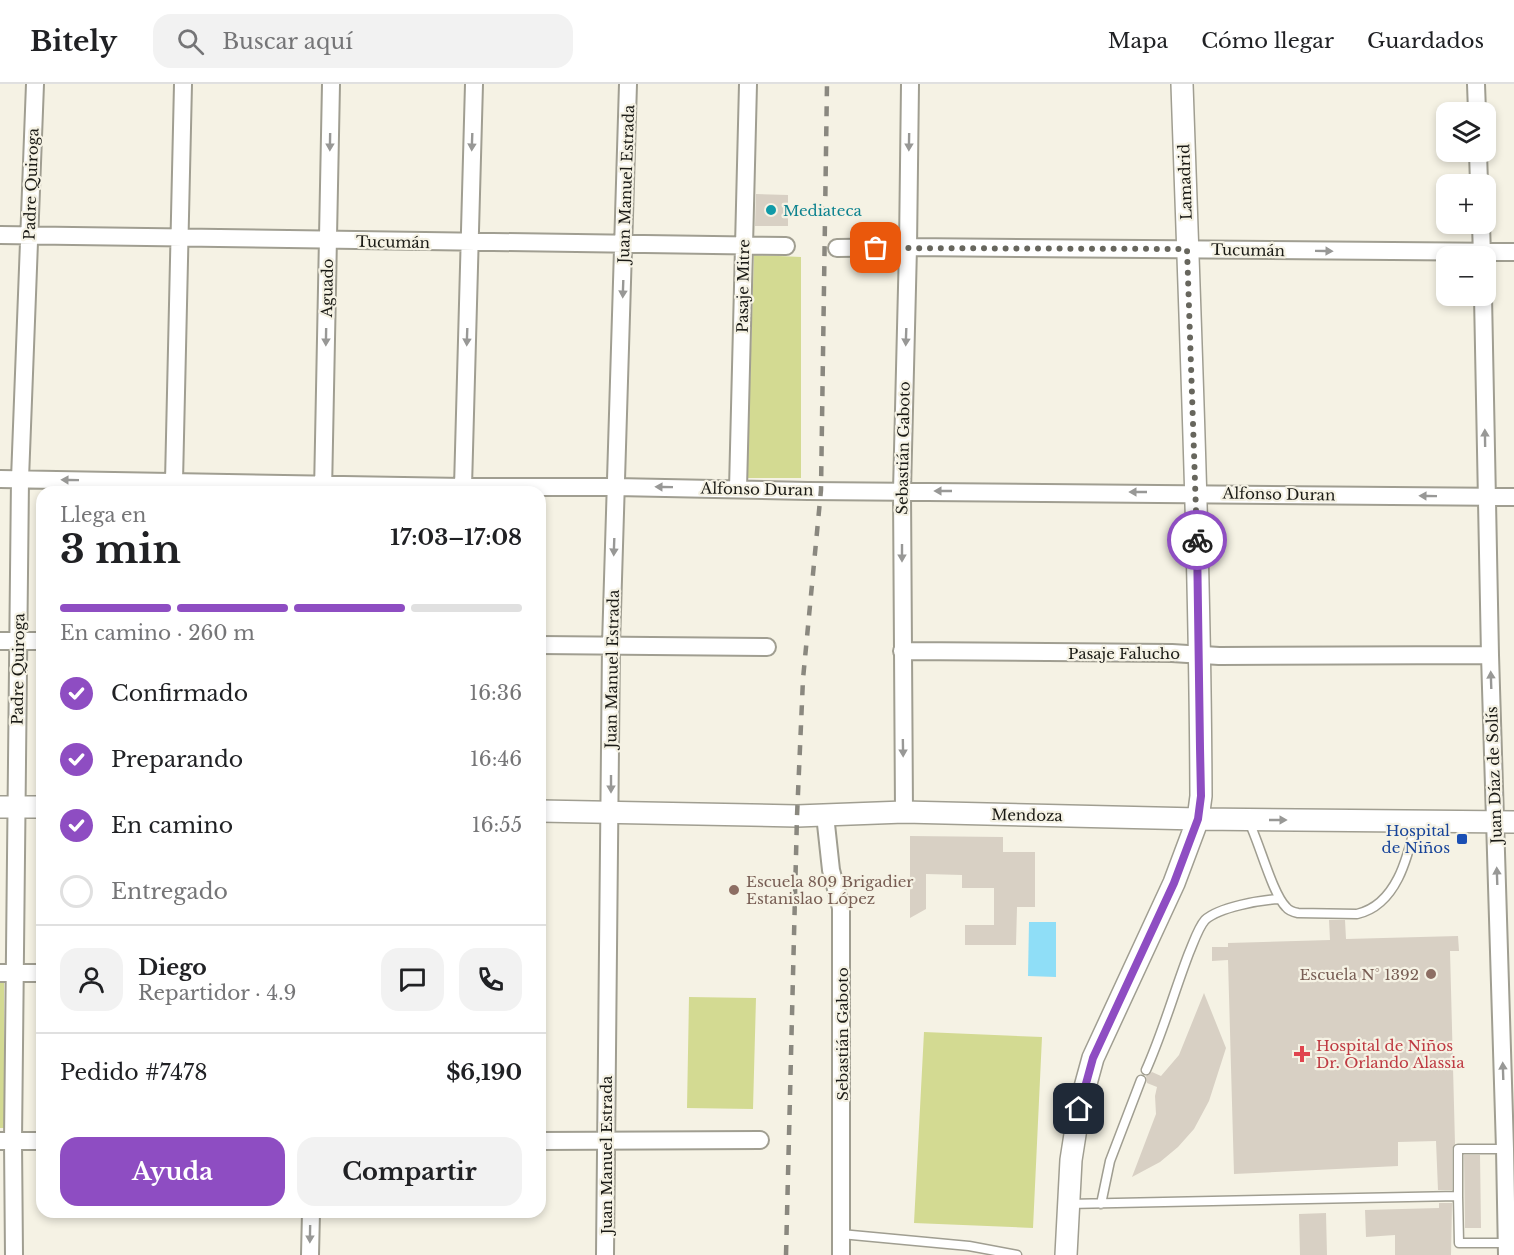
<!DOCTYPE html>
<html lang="es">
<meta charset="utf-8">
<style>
body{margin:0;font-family:"Libre Baskerville",serif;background:#f2f2f2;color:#202124;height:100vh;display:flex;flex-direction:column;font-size:22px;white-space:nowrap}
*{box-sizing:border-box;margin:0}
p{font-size:20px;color:#757577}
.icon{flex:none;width:33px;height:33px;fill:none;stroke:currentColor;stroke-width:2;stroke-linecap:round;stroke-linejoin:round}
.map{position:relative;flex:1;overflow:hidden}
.side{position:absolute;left:36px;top:402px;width:510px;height:732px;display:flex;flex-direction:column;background:#fff;border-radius:18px;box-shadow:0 3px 9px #0003}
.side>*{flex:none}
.fabs{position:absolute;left:1436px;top:18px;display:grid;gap:12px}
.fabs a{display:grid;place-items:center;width:60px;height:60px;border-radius:12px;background:#fff;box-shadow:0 3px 9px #0003;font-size:30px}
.pin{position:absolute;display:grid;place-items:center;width:51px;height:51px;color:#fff;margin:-26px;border-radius:12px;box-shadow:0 3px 9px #0006}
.courier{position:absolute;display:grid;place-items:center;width:60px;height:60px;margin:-30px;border:4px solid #8e4dc2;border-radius:50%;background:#fff;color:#222;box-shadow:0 2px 8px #0007}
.summary em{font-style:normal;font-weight:700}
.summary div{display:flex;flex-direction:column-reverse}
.summary{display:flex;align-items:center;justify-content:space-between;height:102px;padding:0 24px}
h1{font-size:39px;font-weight:700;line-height:45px}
.bar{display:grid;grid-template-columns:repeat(4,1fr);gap:9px 6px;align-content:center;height:72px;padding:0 24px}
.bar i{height:8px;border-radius:4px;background:#e0e0e0}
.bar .on{background:#8e4dc2}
.bar p{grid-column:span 4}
.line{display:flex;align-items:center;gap:15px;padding:0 24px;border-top:2px solid #e0e0e0}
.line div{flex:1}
.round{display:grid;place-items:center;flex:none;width:63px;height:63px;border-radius:18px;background:#f2f2f2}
ol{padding:0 24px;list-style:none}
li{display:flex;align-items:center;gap:18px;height:66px}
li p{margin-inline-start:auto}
li .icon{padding:6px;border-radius:50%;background:#8e4dc2;color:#fff;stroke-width:4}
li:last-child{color:#757577}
li i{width:33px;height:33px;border:3px solid #e0e0e0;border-radius:50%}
.cta{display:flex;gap:12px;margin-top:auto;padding:12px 24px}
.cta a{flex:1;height:69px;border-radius:18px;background:#8e4dc2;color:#fff;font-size:24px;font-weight:700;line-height:69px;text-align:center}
.cta a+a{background:#f2f2f2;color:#202124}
header{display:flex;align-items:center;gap:36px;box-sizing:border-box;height:84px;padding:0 30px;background:#fff;border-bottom:2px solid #e0e0e0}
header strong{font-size:28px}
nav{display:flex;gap:33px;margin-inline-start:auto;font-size:21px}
.search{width:420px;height:54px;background:#f2f2f2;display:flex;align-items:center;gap:15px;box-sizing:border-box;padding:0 21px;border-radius:18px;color:#757577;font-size:22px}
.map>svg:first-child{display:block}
.green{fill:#d3da92}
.water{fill:#8fdef7}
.building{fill:#d8d0c4}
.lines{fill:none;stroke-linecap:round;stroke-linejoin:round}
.service-casing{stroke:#a09e91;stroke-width:11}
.minor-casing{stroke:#a09e91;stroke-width:20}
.tertiary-casing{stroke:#a09e91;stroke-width:24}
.service{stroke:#fff;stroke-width:8}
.minor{stroke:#fff;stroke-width:16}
.tertiary{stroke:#fff;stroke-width:21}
.rail{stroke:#8a887f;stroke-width:4.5;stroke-dasharray:10 10;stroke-linecap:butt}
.oneway{fill:#989896}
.done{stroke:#67665d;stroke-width:6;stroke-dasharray:0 10.8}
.route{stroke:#8e4dc2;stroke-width:8}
.culture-dot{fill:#0f9aa8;stroke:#f5f2e4;stroke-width:2}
.transit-dot{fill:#1a4fb4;stroke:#f5f2e4;stroke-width:2}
.education-dot{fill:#8d6e63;stroke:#f5f2e4;stroke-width:2}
.health-dot{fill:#e0444e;stroke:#f5f2e4;stroke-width:2}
.labels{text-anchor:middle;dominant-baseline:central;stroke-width:4.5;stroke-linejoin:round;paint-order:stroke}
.street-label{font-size:15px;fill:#1a1a15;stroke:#f5f2e4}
.culture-label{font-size:15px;fill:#0d838f;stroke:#f5f2e4;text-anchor:start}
.transit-label{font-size:15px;fill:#164399;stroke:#f5f2e4;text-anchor:end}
.education-label{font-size:15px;fill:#785e54;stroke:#f5f2e4;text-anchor:start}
.health-label{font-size:15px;fill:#be3a42;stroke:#f5f2e4;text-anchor:start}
</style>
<header>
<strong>Bitely</strong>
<div class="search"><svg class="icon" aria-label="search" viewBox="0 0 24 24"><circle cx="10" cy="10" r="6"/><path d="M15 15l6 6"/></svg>Buscar aquí</div>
<nav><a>Mapa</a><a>Cómo llegar</a><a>Guardados</a></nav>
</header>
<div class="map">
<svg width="1514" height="1171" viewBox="0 0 1514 1171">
<rect width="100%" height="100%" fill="#f5f2e4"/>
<!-- green -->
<path class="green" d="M 754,171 L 801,173 L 801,394 L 747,394 Z
M 0,899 L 4,899 L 4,1044 L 0,1044 Z
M 689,913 L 756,914 L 753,1025 L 687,1024 Z
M 924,948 L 1042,953 L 1033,1144 L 914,1139 Z"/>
<!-- water -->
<path class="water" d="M 1029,838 L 1056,838 L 1056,893 L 1028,892 Z"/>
<!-- building -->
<path class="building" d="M 756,110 L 788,111 L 788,142 L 755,142 Z
M 910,752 L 1003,753 L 1003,768 L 1035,768 L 1035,823 L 1017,823 L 1016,861 L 965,861 L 965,841 L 994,841 L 994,804 L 962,804 L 962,791 L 926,790 L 926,825 L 910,834 Z
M 1329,836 L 1345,836 L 1346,855 L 1458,852 L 1459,867 L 1450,867 L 1455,1060 L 1452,1065 L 1452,1106 L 1438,1106 L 1436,1057 L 1398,1058 L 1398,1082 L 1234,1090 L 1228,876 L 1212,877 L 1212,863 L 1228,863 L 1228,859 L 1330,856 Z
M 1204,909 L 1226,964 L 1209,1017 L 1194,1045 L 1178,1063 L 1160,1078 L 1132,1093 L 1156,1030 L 1155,1012 L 1157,1003 L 1147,999 L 1146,992 L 1152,988 L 1161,992 L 1179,971 Z
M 1464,1071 L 1480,1071 L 1481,1144 L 1465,1144 Z
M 1439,1119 L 1452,1119 L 1451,1171 L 1395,1171 L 1395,1151 L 1366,1153 L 1365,1126 L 1439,1124 Z
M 1326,1129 L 1327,1171 L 1300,1171 L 1299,1130 Z"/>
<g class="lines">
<defs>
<path id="service" d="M 1248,736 C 1259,757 1272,809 1286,823 C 1289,827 1293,828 1298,829 L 1357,830 C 1397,821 1408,772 1416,738
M 1146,986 C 1163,948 1174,908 1189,869 C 1193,860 1198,844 1205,836 C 1219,823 1261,816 1279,815
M 1458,1112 L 1458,1065 L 1505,1065
M 1068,1120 L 1458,1112 L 1459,1159 L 1507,1159
M 1101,1120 L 1110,1077 L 1141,996
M 841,1150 L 969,1162 L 1017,1171"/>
<path id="minor" d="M 1476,0 L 1477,28
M 1478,68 L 1479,100
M 1481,140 L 1482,172
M 0,151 L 786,162
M 837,164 L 908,163 L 1514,168
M 1483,212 L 1490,571 L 1505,1065 L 1507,1171
M 0,395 L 463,403 L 616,403 L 808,407 L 1514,413
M 174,397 L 183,0
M 463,403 L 474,0
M 738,405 L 748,0
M 323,408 L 331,0
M 0,557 L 42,557
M 540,561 L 767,563
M 902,567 L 1172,569 L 1219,572 L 1490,571
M 904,728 L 902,407 L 908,163 L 910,0
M 825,731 L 831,786 L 841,824 L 841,1171
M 0,889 L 42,889
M 0,1057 L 42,1057
M 540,1057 L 760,1056
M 14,1171 L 13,1057 L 20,395 L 35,0
M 310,1171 L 311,1128
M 605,1171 L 611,561 L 628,0"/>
<path id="tertiary" d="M 0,723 L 42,723
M 540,727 L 797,732 L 904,728 L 1198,735 L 1514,738
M 1066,1171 L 1071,1076 L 1079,1025 L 1093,974 L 1174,799 L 1198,735 L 1201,712 C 1200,474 1190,237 1182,0"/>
</defs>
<!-- service casing -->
<use href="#service" class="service-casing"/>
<!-- minor casing -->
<use href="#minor" class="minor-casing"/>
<!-- tertiary casing -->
<use href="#tertiary" class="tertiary-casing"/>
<!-- service -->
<use href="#service" class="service"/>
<!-- minor -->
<use href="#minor" class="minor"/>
<!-- tertiary -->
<use href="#tertiary" class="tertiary"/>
<!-- rail -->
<path class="rail" d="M 786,1171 L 797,732 L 803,595 L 821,406 L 827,0"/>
</g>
<!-- one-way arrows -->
<defs><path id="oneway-solid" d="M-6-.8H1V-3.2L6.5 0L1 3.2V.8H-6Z" transform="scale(1.5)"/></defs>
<g class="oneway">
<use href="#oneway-solid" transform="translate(330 58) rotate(91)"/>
<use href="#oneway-solid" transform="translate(472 58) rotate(92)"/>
<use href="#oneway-solid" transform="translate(909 58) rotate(91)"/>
<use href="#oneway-solid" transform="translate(1324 167) rotate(1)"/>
<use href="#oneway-solid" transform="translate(623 205) rotate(92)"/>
<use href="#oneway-solid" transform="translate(326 253) rotate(91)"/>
<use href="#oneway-solid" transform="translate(467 253) rotate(92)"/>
<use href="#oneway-solid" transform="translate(906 253) rotate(92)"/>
<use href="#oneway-solid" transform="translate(1485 354) rotate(-91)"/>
<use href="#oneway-solid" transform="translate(70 396) rotate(-179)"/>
<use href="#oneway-solid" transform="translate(664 403) rotate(-179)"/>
<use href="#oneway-solid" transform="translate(943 407) rotate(-180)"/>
<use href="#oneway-solid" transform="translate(1138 408) rotate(-180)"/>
<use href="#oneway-solid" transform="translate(1428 412) rotate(-179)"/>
<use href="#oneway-solid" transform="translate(614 463) rotate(92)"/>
<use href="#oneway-solid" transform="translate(902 469) rotate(90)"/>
<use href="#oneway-solid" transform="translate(1491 596) rotate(-92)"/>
<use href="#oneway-solid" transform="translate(903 664) rotate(89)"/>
<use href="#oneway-solid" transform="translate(611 700) rotate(90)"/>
<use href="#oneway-solid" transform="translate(1278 736)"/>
<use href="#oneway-solid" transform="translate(1497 792) rotate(-92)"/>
<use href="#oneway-solid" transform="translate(1503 987) rotate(-92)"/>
<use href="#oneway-solid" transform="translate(310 1150) rotate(91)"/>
</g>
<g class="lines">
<!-- done -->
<path class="done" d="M 876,164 L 1187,165 L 1197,456"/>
<!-- route -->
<path class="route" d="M 1079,1025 L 1093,974 L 1174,799 L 1198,735 L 1201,712 L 1200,664 L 1197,456"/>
</g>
<!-- markers -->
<circle class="culture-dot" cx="771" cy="126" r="6"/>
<rect class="transit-dot" x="1456" y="749" width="12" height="12" rx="3"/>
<g class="education-dot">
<circle cx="734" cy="806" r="6"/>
<circle cx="1431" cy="890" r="6"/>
</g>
<path class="health-dot" d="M1299 961h6v6h6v6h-6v6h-6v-6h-6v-6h6z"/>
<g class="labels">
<!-- street labels -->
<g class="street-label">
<text transform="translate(1185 98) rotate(-92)">Lamadrid</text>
<text transform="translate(31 100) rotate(-88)">Padre Quiroga</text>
<text transform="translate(626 100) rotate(-88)">Juan Manuel Estrada</text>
<text transform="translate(393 158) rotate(1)">Tucumán</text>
<text transform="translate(1248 166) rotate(1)">Tucumán</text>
<text transform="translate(743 202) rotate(-89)">Pasaje Mitre</text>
<text transform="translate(327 204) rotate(-89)">Aguado</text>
<text transform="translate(903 364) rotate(-89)">Sebastián Gaboto</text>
<text transform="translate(757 405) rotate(1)">Alfonso Duran</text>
<text transform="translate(1279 410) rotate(1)">Alfonso Duran</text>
<text x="1124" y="569">Pasaje Falucho</text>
<text transform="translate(18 585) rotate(-89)">Padre Quiroga</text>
<text transform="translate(612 585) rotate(-89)">Juan Manuel Estrada</text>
<text transform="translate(1494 691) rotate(-92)">Juan Díaz de Solís</text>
<text transform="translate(1027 731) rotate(1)">Mendoza</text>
<text transform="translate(842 950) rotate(-90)">Sebastián Gaboto</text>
<text transform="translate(606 1071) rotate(-90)">Juan Manuel Estrada</text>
</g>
<!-- culture labels -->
<g class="culture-label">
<text x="783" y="126">Mediateca</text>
</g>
<!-- transit labels -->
<g class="transit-label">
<text x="1450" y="746">Hospital<tspan x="1450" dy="17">de Niños</tspan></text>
</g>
<!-- education labels -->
<g class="education-label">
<text x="746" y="797">Escuela 809 Brigadier<tspan x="746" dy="17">Estanislao López</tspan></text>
<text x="1419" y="890" text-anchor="end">Escuela N° 1392</text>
</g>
<!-- health labels -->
<g class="health-label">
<text x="1316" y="961">Hospital de Niños<tspan x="1316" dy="17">Dr. Orlando Alassia</tspan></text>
</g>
</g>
</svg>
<div class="fabs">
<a><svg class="icon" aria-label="layers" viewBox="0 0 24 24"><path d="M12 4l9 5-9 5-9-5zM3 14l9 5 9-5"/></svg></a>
<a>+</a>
<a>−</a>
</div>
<div class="pin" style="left:876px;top:164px;background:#ea580c"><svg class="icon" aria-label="bag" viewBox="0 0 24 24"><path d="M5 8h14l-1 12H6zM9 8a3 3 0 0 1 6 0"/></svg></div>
<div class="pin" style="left:1079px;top:1025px;background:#1f2937"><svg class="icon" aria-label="home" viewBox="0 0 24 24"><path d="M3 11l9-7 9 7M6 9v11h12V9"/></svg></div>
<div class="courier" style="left:1197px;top:456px"><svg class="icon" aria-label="bike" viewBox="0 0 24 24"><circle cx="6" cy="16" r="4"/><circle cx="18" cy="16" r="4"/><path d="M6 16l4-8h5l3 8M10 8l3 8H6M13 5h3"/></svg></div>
<section class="side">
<div class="summary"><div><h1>3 min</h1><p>Llega en</p></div><em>17:03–17:08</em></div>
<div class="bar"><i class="on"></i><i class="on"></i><i class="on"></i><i></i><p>En camino · 260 m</p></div>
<ol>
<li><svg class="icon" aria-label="check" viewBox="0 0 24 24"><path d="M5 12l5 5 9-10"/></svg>Confirmado<p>16:36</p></li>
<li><svg class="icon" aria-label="check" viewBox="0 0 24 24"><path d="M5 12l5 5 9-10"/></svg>Preparando<p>16:46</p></li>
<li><svg class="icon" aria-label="check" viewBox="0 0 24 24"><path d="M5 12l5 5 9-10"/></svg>En camino<p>16:55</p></li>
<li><i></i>Entregado</li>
</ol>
<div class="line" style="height:108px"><a class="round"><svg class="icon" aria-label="person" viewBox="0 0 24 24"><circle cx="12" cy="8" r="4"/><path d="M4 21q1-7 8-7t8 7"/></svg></a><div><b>Diego</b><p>Repartidor · 4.9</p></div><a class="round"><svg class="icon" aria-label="chat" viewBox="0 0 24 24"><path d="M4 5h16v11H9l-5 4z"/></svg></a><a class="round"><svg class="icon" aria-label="phone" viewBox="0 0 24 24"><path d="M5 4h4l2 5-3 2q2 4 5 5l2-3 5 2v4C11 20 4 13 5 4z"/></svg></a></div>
<div class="line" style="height:78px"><div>Pedido #7478</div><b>$6,190</b></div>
<div class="cta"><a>Ayuda</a><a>Compartir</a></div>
</section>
</div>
